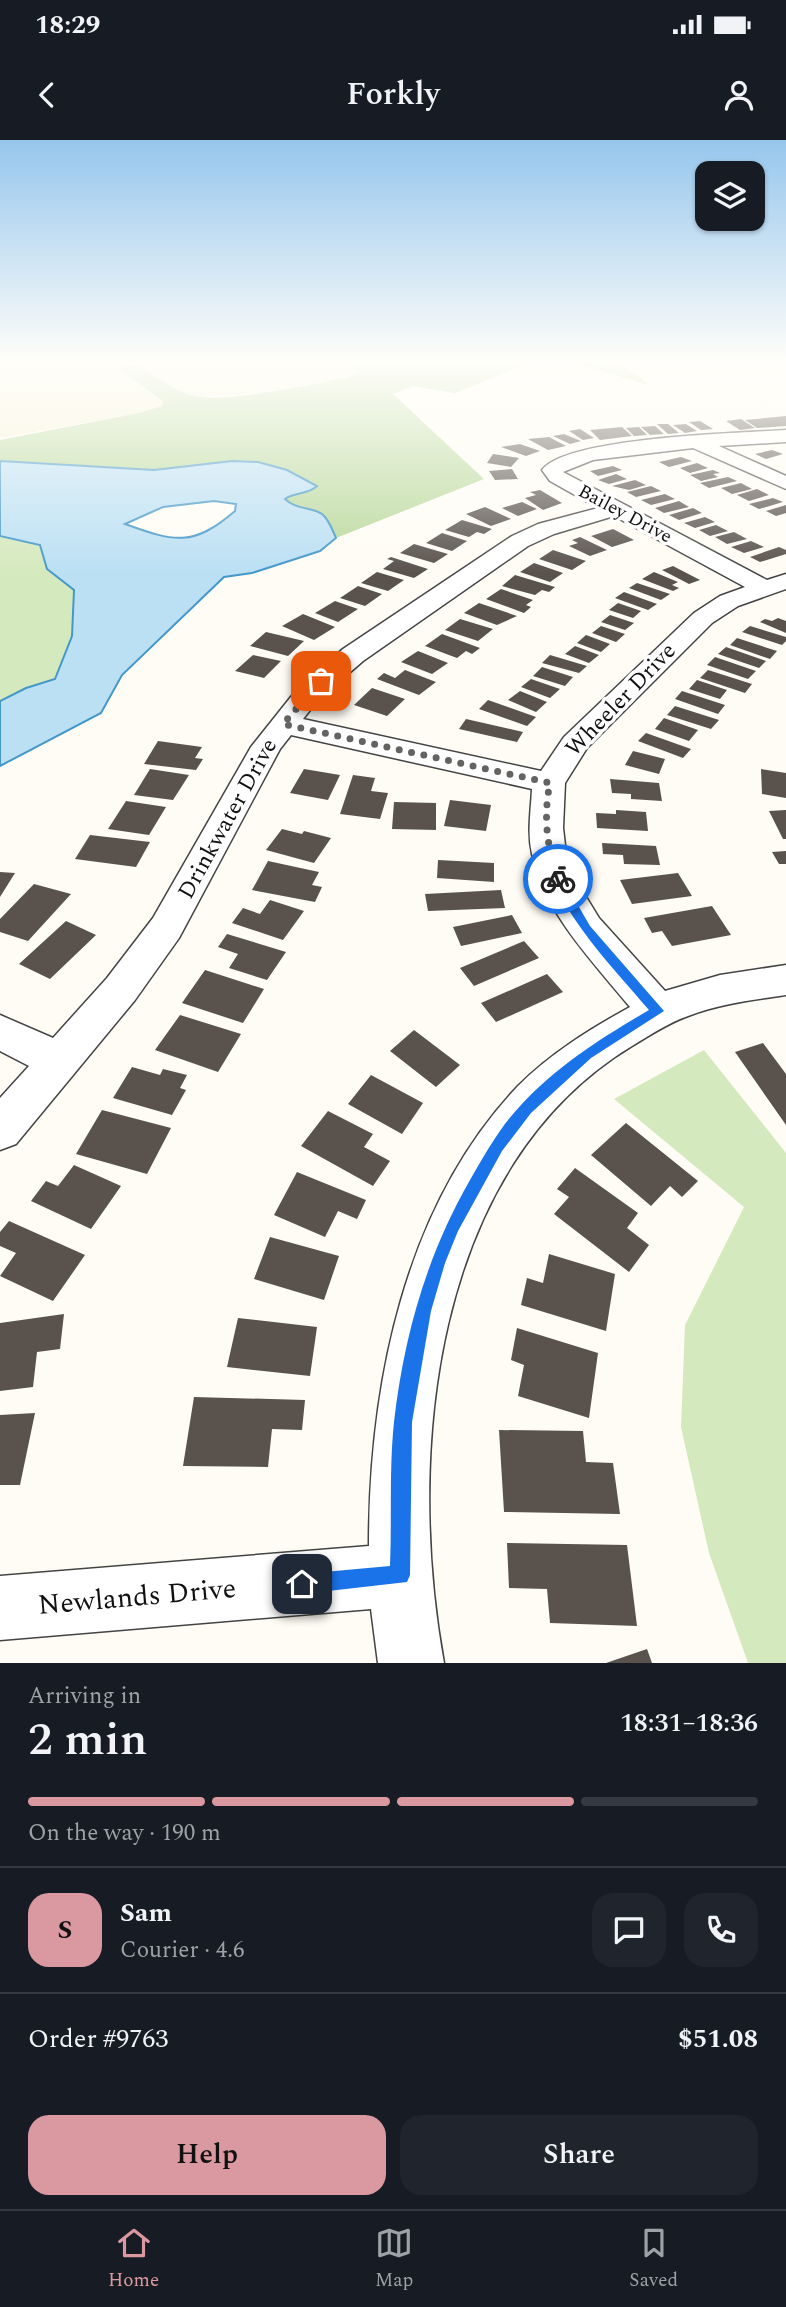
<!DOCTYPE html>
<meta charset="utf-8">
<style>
body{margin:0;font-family:Spectral,serif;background:#20242c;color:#f1f3f6;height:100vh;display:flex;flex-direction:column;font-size:26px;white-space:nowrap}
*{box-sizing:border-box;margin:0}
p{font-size:23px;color:#9ea1a6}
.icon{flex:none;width:38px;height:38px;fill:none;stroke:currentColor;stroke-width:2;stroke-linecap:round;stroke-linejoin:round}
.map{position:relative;height:1523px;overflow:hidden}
.panel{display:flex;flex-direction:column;background:#171b24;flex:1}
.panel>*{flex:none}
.tools{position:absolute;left:695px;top:21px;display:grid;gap:14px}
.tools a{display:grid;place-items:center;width:70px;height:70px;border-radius:14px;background:#171b24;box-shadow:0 2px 5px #0004;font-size:35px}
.pin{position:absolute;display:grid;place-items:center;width:60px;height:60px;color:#fff;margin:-30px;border-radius:14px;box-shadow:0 4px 10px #0006}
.courier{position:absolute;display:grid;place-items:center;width:70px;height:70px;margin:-35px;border:5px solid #1a73e8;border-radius:50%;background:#fff;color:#222;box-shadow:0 2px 9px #0007}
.headline em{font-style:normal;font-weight:600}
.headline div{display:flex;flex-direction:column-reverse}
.headline{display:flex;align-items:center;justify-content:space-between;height:119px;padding:0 28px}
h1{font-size:46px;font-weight:600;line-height:52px}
.bar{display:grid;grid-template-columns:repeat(4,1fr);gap:10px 7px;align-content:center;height:84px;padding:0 28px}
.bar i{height:9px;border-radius:5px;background:#363941}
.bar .selected{background:#da99a0}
.bar p{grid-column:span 4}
.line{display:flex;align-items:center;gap:18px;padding:0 28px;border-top:2px solid #363941}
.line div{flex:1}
.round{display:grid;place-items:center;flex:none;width:74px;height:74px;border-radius:21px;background:#20242c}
.primary-button{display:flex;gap:14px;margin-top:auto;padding:14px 28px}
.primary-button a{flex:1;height:80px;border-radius:21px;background:#da99a0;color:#111;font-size:28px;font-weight:600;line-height:80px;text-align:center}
.primary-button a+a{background:#20242c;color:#f1f3f6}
.status{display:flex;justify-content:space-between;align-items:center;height:49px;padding:0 35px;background:#171b24;direction:ltr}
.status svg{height:19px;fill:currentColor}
header{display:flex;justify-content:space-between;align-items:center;height:91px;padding:0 28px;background:#171b24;font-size:32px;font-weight:600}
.tabs{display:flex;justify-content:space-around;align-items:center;height:98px;border-top:2px solid #363941;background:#171b24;font-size:19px;color:#9ea1a6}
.tabs a{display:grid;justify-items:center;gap:4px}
.tabs .selected{color:#da99a0}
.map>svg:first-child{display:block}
.farmland{fill:#f4f1d5}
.green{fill:#d5e9be}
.forest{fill:#bad99e}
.water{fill:#bbe0f4;stroke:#4497c9;stroke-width:2;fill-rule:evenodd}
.building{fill:#59524d}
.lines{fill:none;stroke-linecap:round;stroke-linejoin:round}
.minor-casing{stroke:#444;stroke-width:3}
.minor{fill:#fff;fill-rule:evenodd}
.route{fill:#1a73e8}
.done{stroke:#646361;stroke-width:7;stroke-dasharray:0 12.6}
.labels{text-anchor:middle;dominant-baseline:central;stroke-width:7;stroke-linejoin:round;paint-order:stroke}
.far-street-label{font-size:19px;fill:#111;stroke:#fff}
.street-label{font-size:23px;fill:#111;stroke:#fff}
.near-street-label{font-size:28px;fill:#111;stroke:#fff}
</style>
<div class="status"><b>18:29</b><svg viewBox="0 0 49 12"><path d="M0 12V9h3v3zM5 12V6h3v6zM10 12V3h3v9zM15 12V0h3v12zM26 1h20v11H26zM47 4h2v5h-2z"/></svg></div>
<header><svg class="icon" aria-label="back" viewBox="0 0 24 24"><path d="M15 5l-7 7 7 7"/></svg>Forkly<svg class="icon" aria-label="person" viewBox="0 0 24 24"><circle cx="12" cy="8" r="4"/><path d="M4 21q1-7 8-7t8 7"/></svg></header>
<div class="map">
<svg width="786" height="1523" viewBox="0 0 786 1523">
<rect width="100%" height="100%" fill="#fffcf5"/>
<!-- farmland -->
<path class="farmland" d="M 0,219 L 105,219 L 163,261 L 162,266 L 139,273 L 0,298 Z
M 132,219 L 343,219 L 359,232 L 346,238 L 258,253 L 194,257 L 177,251 Z"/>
<!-- green -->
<path class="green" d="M 0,396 L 40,405 L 47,429 L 74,450 L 72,496 L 55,539 L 26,548 L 0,561 Z
M 704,910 L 786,1013 L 786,1523 L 748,1523 L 709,1413 L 681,1287 L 685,1185 L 744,1067 L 614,959 Z"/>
<!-- forest -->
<path class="forest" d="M 343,219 L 538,219 L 455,253 L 413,246 L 393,254 L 484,339 L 336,398 C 333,391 330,383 325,377 C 317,366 298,372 284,359 L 291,355 L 312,350 L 258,322 L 232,321 L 154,330 L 0,321 L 0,300 L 139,273 L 162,266 L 163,261 L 117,228 L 139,225 C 155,236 171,249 190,255 C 221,265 310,244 346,238 L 359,232 Z
M 563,219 C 594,219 626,220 648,245 Z"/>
<!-- water -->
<path class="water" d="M 0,321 L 154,330 L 232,321 L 258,322 L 287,330 L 317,346 C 308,355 294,352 285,359 C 297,371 316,366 325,377 C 330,383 333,391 336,398 L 320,411 L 252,433 L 224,437 L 122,535 L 101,573 L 0,626 L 0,561 L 26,548 L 55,539 L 72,496 L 74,450 L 47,429 L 40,405 L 0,396 ZM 214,361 L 236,364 L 235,371 C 193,407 175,402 125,384 L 163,367 Z"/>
<!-- building -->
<path class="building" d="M 786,276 L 786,286 L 757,288 L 745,280 Z
M 741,279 L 755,288 L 740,290 L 726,281 Z
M 700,281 L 713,289 L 701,290 L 689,282 Z
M 657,284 L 668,284 L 679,293 L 668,294 Z
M 686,284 L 697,291 L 685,293 L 673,285 Z
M 655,286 L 664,294 L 650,295 L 641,287 Z
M 622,287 L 632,296 L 600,300 L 590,290 Z
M 639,287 L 647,295 L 634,296 L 626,288 Z
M 580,289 L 594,298 L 583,300 L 569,291 Z
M 564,294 L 581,301 L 570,304 L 553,296 Z
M 549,297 L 566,306 L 548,310 L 528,299 Z
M 520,304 L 540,311 L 526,316 L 501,307 Z
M 772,310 L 783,314 L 766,319 L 755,314 Z
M 493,314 L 519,318 L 511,327 L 487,323 Z
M 681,317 L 692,321 L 669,327 L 659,322 Z
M 697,323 L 708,328 L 690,333 L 680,328 Z
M 613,326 L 622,330 L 598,336 L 590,331 Z
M 512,329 L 518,339 L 495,340 L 489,331 Z
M 713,330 L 720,333 L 713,334 L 718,337 L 701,341 L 690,335 Z
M 616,334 L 627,339 L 609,344 L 598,340 Z
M 728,337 L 737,341 L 709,348 L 700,343 Z
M 635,340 L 646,345 L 629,350 L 612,346 Z
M 741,343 L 752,349 L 732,354 L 721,348 Z
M 651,346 L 661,351 L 636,357 L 627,352 Z
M 757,349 L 769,355 L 749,361 L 737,355 Z
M 540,350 L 562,363 L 543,370 L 525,358 L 536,355 L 530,352 Z
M 665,354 L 675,359 L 651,365 L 641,360 Z
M 773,358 L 783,362 L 759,369 L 749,364 Z
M 679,361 L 689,367 L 664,373 L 655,368 Z
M 522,362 L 537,369 L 518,376 L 502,368 Z
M 786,365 L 786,373 L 776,376 L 766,371 Z
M 485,367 L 511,379 L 491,386 L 466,374 Z
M 693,368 L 702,373 L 679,380 L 669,375 Z
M 705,377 L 715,382 L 695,388 L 684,383 Z
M 462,380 L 492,389 L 484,394 L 477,392 L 469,397 L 445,390 Z
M 716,385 L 728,391 L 710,396 L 699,390 Z
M 613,389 L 634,400 L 612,407 L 591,396 Z
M 734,392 L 747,399 L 727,404 L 715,397 Z
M 442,393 L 467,401 L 452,411 L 426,403 Z
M 580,397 L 607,410 L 590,416 L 569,406 L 578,403 L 572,400 Z
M 751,401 L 764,407 L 744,413 L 731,407 Z
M 414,404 L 448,414 L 434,423 L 400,413 Z
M 779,407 L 786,410 L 786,414 L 760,422 L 750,417 Z
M 553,410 L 586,421 L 572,430 L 539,419 Z
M 391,417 L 428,429 L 414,438 L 383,429 L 394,421 L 387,419 Z
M 534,423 L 563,433 L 550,442 L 520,432 Z
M 673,426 L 700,440 L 689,444 L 662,430 Z
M 377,432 L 404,440 L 388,451 L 361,443 Z
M 654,432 L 678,442 L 672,445 L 679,448 L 673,451 L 642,439 Z
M 515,435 L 555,447 L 549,452 L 542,450 L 535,455 L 502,446 Z
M 637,443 L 670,454 L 661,460 L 629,448 Z
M 358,446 L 382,454 L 365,466 L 340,458 Z
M 501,449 L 533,460 L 526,465 L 531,467 L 524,473 L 486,459 Z
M 624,452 L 657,464 L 648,470 L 615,458 Z
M 335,461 L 358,469 L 338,482 L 315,473 Z
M 479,463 L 517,476 L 497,485 L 464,473 Z
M 618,463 L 641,471 L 633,478 L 609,470 Z
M 303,474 L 335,487 L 314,500 L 282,486 Z
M 610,475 L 634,483 L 625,490 L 601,482 Z
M 778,478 L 786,481 L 786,493 L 760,482 L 765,479 L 772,481 Z
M 460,479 L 493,489 L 478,501 L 445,490 Z
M 601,486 L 625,494 L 616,502 L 592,493 Z
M 750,486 L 786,497 L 786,501 L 782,505 L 742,492 Z
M 266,492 L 304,501 L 288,516 L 250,506 Z
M 442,494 L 480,508 L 472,514 L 466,511 L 457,518 L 425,506 Z
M 586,495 L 610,504 L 601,512 L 577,503 Z
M 737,498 L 777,511 L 770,519 L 730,505 Z
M 575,506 L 599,515 L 589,523 L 565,514 Z
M 726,507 L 766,521 L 759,528 L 718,514 Z
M 418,511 L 448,523 L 432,534 L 401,522 Z
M 253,515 L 281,521 L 264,538 L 235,531 Z
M 550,515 L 587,526 L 579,533 L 542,523 Z
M 715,517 L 756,531 L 748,539 L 707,525 Z
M 542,527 L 573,537 L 565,546 L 533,536 Z
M 405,530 L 436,542 L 419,555 L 377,539 L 384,533 L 395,538 Z
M 708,530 L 752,544 L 745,553 L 700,538 Z
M 531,539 L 560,549 L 550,558 L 521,547 Z
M 697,540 L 727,550 L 720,559 L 689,549 Z
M 372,548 L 405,559 L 387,576 L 354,565 Z
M 520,551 L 547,562 L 536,572 L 508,560 Z
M 682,551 L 725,565 L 718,574 L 675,559 Z
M 488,560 L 536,577 L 527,586 L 479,569 Z
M 675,566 L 719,580 L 711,589 L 667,575 Z
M 664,578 L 698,590 L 689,601 L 655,589 Z
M 466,579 L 523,592 L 517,602 L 459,589 Z
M 646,593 L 691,609 L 683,618 L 638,601 Z
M 158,601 L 202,607 L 195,618 L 203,619 L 196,630 L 144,624 Z
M 633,611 L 665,619 L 659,634 L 625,625 Z
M 150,629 L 189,635 L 173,660 L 134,655 Z
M 304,629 L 340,635 L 328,660 L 290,653 Z
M 761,629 L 786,633 L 786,658 L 762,654 Z
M 353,635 L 375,638 L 371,651 L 388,653 L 380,679 L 340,674 Z
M 610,639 L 659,643 L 662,661 L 631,659 L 631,654 L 612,653 Z
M 450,660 L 491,665 L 486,691 L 444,686 Z
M 126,661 L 166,667 L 149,695 L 108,689 Z
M 394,662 L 436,663 L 436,690 L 392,689 Z
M 616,670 L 646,672 L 648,691 L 597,688 L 596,673 L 616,674 Z
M 786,670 L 786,699 L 783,699 L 769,671 Z
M 282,689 L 302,694 L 304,691 L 331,698 L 314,723 L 266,710 Z
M 90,695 L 150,702 L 136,727 L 75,719 Z
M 602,703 L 656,706 L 660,725 L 624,724 L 623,715 L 603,714 Z
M 786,711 L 786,724 L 779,724 L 772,712 Z
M 438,720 L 494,723 L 494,742 L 437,738 Z
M 268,721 L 319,732 L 312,745 L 322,747 L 315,762 L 252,750 Z
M 0,732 L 15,733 L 0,757 Z
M 678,733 L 692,756 L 632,764 L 620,740 Z
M 34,744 L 71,754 L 28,801 L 0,792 L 0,779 Z
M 501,750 L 505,768 L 428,771 L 425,754 Z
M 270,760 L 304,771 L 283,800 L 232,783 L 243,768 L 260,774 Z
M 712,766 L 731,795 L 672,806 L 662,791 L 652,793 L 644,778 Z
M 512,775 L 522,793 L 461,806 L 453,787 Z
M 66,781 L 96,795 L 50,839 L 19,824 Z
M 227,794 L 286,812 L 267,840 L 229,828 L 238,814 L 218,807 Z
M 524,801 L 539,818 L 474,846 L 460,828 Z
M 205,830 L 264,849 L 243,883 L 182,863 Z
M 547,834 L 563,852 L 496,882 L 481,863 Z
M 180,875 L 241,894 L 218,932 L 155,910 Z
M 414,890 L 460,925 L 436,947 L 390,911 Z
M 763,903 L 786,934 L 786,985 L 735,912 Z
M 132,927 L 160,935 L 163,929 L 187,935 L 180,948 L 186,950 L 172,975 L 113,958 Z
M 371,935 L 423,963 L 402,994 L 348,964 Z
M 102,970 L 171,988 L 147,1034 L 76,1014 Z
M 328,971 L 373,994 L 364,1007 L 390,1021 L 373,1046 L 301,1006 Z
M 626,983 L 698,1041 L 682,1057 L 670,1046 L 651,1066 L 591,1015 Z
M 74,1025 L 121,1046 L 91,1089 L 31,1061 L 46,1041 L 58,1046 Z
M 575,1028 L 638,1073 L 627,1088 L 649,1105 L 629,1132 L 554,1074 L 569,1057 L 557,1049 Z
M 297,1032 L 366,1060 L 357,1079 L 338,1071 L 325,1097 L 274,1075 Z
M 9,1081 L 85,1115 L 53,1161 L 0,1136 L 16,1113 L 0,1106 L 0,1092 Z
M 270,1097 L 339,1116 L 324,1160 L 254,1139 Z
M 549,1114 L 615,1134 L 606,1191 L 521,1165 L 527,1138 L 543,1143 Z
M 64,1174 L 60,1209 L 37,1212 L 33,1247 L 0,1251 L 0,1183 Z
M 238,1178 L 317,1187 L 310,1236 L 227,1227 Z
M 517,1188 L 598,1213 L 589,1278 L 518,1256 L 524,1225 L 511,1220 Z
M 194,1257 L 305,1260 L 302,1290 L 272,1289 L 268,1327 L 183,1326 Z
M 35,1273 L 20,1345 L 0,1345 L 0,1275 Z
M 499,1290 L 583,1291 L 586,1322 L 613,1323 L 620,1374 L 504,1372 Z
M 507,1403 L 627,1405 L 637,1486 L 550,1483 L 547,1449 L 509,1448 Z
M 647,1509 L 652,1523 L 606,1523 Z"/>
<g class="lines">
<defs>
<path id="minor" d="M 786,290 L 786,302 L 719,306 L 786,336 L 786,349 L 693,308 L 593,320 L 563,332 L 767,440 L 786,434 L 786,449 L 738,466 L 712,483 L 587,608 L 565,643 L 563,688 L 566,714 L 577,742 L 599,778 L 665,851 L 720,835 L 786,825 L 786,855 C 753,860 719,864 688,876 C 668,883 650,895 632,906 C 432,1027 406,1314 444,1523 L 378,1523 L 371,1469 L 0,1500 L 0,1436 L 369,1406 C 369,1246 404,1066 518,946 C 551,913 590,889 630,867 C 594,823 543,771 532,714 C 527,692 531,671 532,649 L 291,595 L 280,609 L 179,798 L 135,860 L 16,1004 L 0,1010 L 0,958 L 29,926 L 0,911 L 0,875 L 53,898 L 107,838 L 153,778 L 251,607 L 298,548 L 343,509 L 512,396 L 538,384 L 598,368 L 550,341 L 542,330 C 566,297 741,293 786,290 ZM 614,376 L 745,447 L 720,456 L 694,473 L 564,597 L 541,631 L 303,579 L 318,560 L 363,521 L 528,406 L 554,394 Z"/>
</defs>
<!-- minor casing -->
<use href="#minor" class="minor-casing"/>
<!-- minor -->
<use href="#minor" class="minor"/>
</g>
<!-- sky -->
<linearGradient id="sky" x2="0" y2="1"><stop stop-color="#96c6ed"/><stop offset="0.51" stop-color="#fffefa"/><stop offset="1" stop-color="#fffefa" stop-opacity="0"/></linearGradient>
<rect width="786" height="433" fill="url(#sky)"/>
<!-- route -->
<path class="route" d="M 558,735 L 561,736 L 590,786 L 664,871 L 591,918 L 531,973 L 502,1011 L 458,1091 L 445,1123 L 431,1171 L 412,1282 L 410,1435 L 407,1442 L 302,1454 L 295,1451 L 292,1444 L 295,1437 L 302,1434 L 390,1426 C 392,1378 389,1329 394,1282 C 404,1195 427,1115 470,1040 C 485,1014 500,987 521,965 C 558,925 603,897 649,870 C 613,828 575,789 552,739 Z"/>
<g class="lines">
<!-- done -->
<path class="done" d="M 321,541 L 283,584 L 550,643 C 543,677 547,707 558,739"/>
</g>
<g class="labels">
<!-- far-street labels -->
<g class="far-street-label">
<text transform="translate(625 374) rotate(28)">Bailey Drive</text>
</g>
<!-- street labels -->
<g class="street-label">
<text transform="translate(621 560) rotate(-46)">Wheeler Drive</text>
<text transform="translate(228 679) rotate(-61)">Drinkwater Drive</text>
</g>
<!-- near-street labels -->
<g class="near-street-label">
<text transform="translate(137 1457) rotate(-5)">Newlands Drive</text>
</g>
</g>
</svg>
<div class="tools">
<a><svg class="icon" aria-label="layers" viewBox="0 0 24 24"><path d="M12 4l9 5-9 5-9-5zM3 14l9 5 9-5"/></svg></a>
</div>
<div class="pin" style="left:321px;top:541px;background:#ea580c"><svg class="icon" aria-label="bag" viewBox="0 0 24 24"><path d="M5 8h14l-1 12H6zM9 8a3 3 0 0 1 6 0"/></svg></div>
<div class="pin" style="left:302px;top:1444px;background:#1f2937"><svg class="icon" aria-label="home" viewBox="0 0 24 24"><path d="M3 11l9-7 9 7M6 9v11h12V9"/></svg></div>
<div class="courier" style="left:558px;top:739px"><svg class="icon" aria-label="bike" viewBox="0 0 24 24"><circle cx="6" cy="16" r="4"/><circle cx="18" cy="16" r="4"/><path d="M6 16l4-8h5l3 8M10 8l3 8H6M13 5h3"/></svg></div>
</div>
<section class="panel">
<div class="headline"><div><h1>2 min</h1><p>Arriving in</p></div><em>18:31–18:36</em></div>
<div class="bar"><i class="selected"></i><i class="selected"></i><i class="selected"></i><i></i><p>On the way · 190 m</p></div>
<div class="line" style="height:126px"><b class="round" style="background:#da99a0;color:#111">S</b><div><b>Sam</b><p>Courier · 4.6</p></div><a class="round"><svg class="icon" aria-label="chat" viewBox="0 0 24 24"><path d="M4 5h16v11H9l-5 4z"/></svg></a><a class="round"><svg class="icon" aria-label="phone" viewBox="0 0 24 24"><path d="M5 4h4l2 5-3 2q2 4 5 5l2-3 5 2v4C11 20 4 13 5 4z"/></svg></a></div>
<div class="line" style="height:91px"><div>Order #9763</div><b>$51.08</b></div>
<div class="primary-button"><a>Help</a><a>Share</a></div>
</section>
<nav class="tabs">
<a class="selected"><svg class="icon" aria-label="home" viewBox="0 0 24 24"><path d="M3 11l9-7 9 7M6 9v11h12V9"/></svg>Home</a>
<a><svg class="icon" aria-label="map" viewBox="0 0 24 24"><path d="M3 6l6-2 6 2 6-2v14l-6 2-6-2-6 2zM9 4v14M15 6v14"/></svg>Map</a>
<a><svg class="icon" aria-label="saved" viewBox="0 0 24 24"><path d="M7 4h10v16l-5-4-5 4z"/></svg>Saved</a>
</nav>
